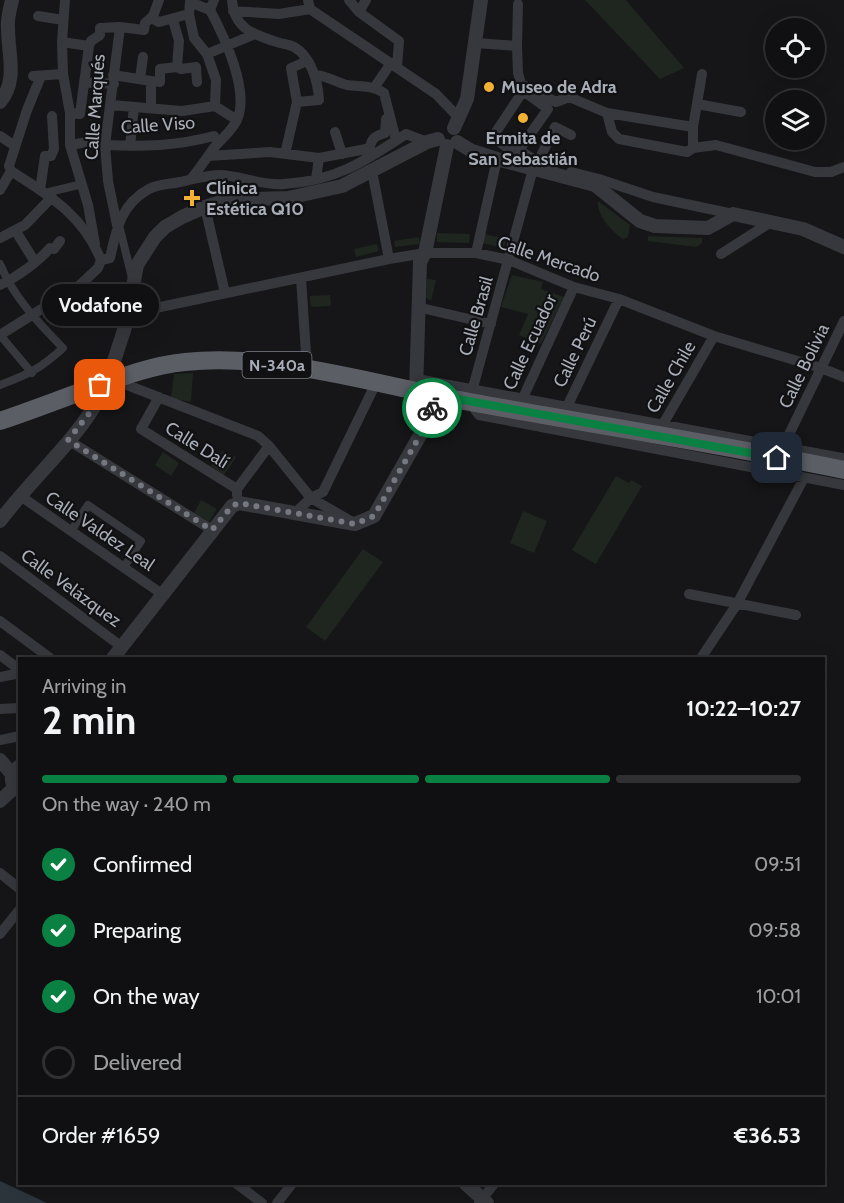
<!DOCTYPE html>
<meta charset="utf-8">
<style>
body{margin:0;font-family:Cabin,sans-serif;background:#19191b;color:#f1f3f6;height:100vh;display:flex;flex-direction:column;font-size:22px;white-space:nowrap}
*{box-sizing:border-box;margin:0}
p{font-size:20px;color:#9c9d9f}
.icon{flex:none;width:33px;height:33px;fill:none;stroke:currentColor;stroke-width:2;stroke-linecap:round;stroke-linejoin:round}
.map{position:relative;flex:1;overflow:hidden}
.sheet{position:absolute;left:18px;top:657px;width:807px;height:528px;display:flex;flex-direction:column;background:#101012;border-radius:0px;box-shadow:0 6px 24px #0002,0 0 0 2px #303032}
.sheet>*{flex:none}
.controls{position:absolute;left:765px;top:18px;display:grid;gap:12px}
.controls a{display:grid;place-items:center;width:60px;height:60px;border-radius:50%;background:#101012;box-shadow:0 6px 24px #0002,0 0 0 2px #303032;font-size:30px}
.pin{position:absolute;display:grid;place-items:center;width:51px;height:51px;color:#fff;margin:-26px;border-radius:12px;box-shadow:0 3px 9px #0006}
.courier{position:absolute;display:grid;place-items:center;width:60px;height:60px;margin:-30px;border:4px solid #0b8043;border-radius:50%;background:#fff;color:#222;box-shadow:0 2px 8px #0007}
.bubble{position:absolute;height:42px;border-radius:21px;background:#101012;box-shadow:0 6px 24px #0002,0 0 0 2px #303032;font-size:20px;font-weight:700;line-height:42px;text-align:center}
.summary em{font-style:normal;font-weight:700}
.summary div{display:flex;flex-direction:column-reverse}
.summary{display:flex;align-items:center;justify-content:space-between;height:102px;padding:0 24px}
h1{font-size:39px;font-weight:700;line-height:45px}
.bar{display:grid;grid-template-columns:repeat(4,1fr);gap:9px 6px;align-content:center;height:72px;padding:0 24px}
.bar i{height:8px;border-radius:4px;background:#303032}
.bar .on{background:#0b8043}
.bar p{grid-column:span 4}
.line{display:flex;align-items:center;gap:15px;padding:0 24px;border-top:2px solid #303032}
.line div{flex:1}
ol{padding:0 24px;list-style:none}
li{display:flex;align-items:center;gap:18px;height:66px}
li p{margin-inline-start:auto}
li .icon{padding:6px;border-radius:50%;background:#0b8043;color:#fff;stroke-width:4}
li:last-child{color:#9c9d9f}
li i{width:33px;height:33px;border:3px solid #303032;border-radius:50%}
.map>svg:first-child{display:block}
.green{fill:#1e261f}
.water{fill:#2c353c}
.lines{fill:none;stroke-linecap:round;stroke-linejoin:round}
.pedestrian{stroke:#37383d;stroke-width:8}
.minor{stroke:#37383d;stroke-width:10}
.tertiary{stroke:#37383d;stroke-width:14}
.trunk{stroke:#5b5e65;stroke-width:18}
.done{stroke:#757880;stroke-width:6;stroke-dasharray:0 10.8}
.route{stroke:#0b8043;stroke-width:8}
.poi-dot{fill:#f2b134;stroke:#111113;stroke-width:2}
.labels{text-anchor:middle;dominant-baseline:central;stroke-width:4.5;stroke-linejoin:round;paint-order:stroke}
.shield{fill:#111113;stroke:#7b7e86;stroke-width:1.5}
.shield-label{font-size:16px;font-weight:bold;fill:#a8adb8}
.poi-label{font-size:18px;font-weight:bold;fill:#a8adb8;stroke:#111113;text-anchor:start}
.street-label{font-size:18px;fill:#a8adb8;stroke:#111113}
</style>
<div class="map">
<svg width="844" height="1203" viewBox="0 0 844 1203">
<rect width="100%" height="100%" fill="#161618"/>
<!-- green -->
<path class="green" d="M 585,0 L 626,0 L 684,68 L 660,79 Z
M 598,201 L 630,225 L 628,237 L 623,239 C 611,231 597,216 598,201 Z
M 484,232 L 487,235 L 506,238 L 504,248 L 482,243 Z
M 437,233 L 470,234 L 469,243 L 437,242 Z
M 648,236 L 702,238 L 702,243 L 696,247 L 648,241 Z
M 419,237 L 420,244 L 395,247 L 394,241 Z
M 377,244 L 379,251 L 356,257 L 354,249 Z
M 512,275 L 543,282 L 541,289 L 564,297 L 541,344 L 519,335 L 528,314 L 501,307 Z
M 427,279 L 436,280 L 431,301 L 426,298 Z
M 330,295 L 331,306 L 311,307 L 310,296 Z
M 193,373 L 191,402 L 171,398 L 174,374 Z
M 222,451 L 236,457 L 224,475 L 211,466 Z
M 163,452 L 179,463 L 171,476 L 155,465 Z
M 616,476 L 629,483 L 631,480 L 642,486 L 596,564 L 572,550 Z
M 201,500 L 217,509 L 209,522 L 194,513 Z
M 523,511 L 547,521 L 534,553 L 510,543 Z
M 363,549 L 383,562 L 325,641 L 306,627 Z"/>
<!-- water -->
<path class="water" d="M 0,1181 L 47,1203 L 0,1203 Z"/>
<g class="lines">
<!-- pedestrian -->
<path class="pedestrian" d="M 492,138 L 509,150 L 519,150
M 45,193 L 82,184
M 117,225 L 120,229 L 132,278
M 0,264 C 14,298 38,322 63,348 C 40,369 29,374 0,385
M 0,335 L 32,373
M 71,531 L 88,505 L 141,541 L 124,567"/>
<!-- minor -->
<path class="minor" d="M 65,0 L 62,42 L 63,74 L 70,113 L 70,145 L 88,205 L 95,244
M 232,0 C 234,30 255,35 280,43 C 284,44 290,45 294,47 C 311,56 318,82 319,100 L 297,102
M 308,0 L 310,9 L 436,94 L 460,119
M 349,0 L 359,12 L 399,41 L 397,67
M 210,10 L 190,2 L 189,14 L 194,38 L 207,54 L 216,80 L 215,106
M 233,11 L 279,14 L 310,9
M 359,12 L 366,0
M 38,16 L 63,20
M 153,16 L 159,0
M 62,42 L 89,46 L 91,41 L 100,35 L 100,28 L 120,27 L 144,30 L 145,23 L 153,16 L 155,20 L 159,22 L 189,14
M 476,43 L 517,46 L 518,73 L 523,91 L 492,138
M 517,46 L 518,4
M 207,54 L 255,34
M 177,67 L 181,69 L 196,67 L 197,82
M 113,75 L 151,81
M 315,75 C 328,76 335,82 347,85 C 360,87 373,85 384,93 L 396,140
M 33,76 L 63,74
M 140,79 L 143,57
M 84,82 L 114,84
M 521,84 L 556,102 L 569,97 L 607,113 L 612,132 L 619,139 L 687,152 L 693,148 L 716,145 L 815,172 L 831,172 L 844,167
M 374,88 L 391,63
M 523,91 L 548,109 L 519,150 L 541,164 L 553,167
M 697,104 L 741,112
M 111,105 L 182,111 L 215,106 L 237,120
M 151,108 L 151,81 L 160,82 L 160,69 L 177,67 L 179,41 L 173,20
M 70,113 L 80,114 L 89,46
M 607,113 L 693,127
M 335,132 L 342,154
M 0,136 L 15,146
M 70,145 L 106,139
M 105,145 C 144,147 176,146 214,136
M 130,146 L 134,107
M 693,148 L 693,127 L 702,74
M 285,154 L 297,102 L 291,68 L 307,61
M 208,156 L 270,152 L 319,158 L 316,179
M 319,158 L 366,149 L 370,147 C 372,137 376,136 385,133 L 386,119
M 538,162 L 555,127 L 571,135
M 533,169 L 469,402 L 479,415 L 844,485
M 11,171 C 50,196 83,215 101,260
M 372,171 L 389,259
M 571,172 L 599,179 L 653,197 L 733,214
M 191,179 C 199,169 206,159 213,149 C 221,139 231,132 237,120 C 250,91 224,36 210,10 L 214,0
M 0,190 L 11,171 L 9,166 L 27,110 L 41,76
M 40,190 L 45,156 L 51,156 L 54,149 L 52,116
M 205,207 L 225,293
M 117,225 L 108,181 L 105,145 L 120,27
M 15,230 L 35,262
M 0,238 L 25,225 L 52,197
M 476,253 L 497,159
M 721,254 L 771,222
M 101,260 L 110,258 C 116,230 121,204 149,189 C 157,184 171,184 180,182 C 193,179 208,175 221,175 C 242,176 262,186 284,184 C 336,181 365,161 406,134 L 427,142
M 301,278 L 307,369
M 0,285 C 17,277 38,262 50,248 L 54,249 L 60,241
M 417,307 L 491,324
M 127,314 L 389,259 L 425,253 L 476,253 L 509,260 L 574,287 L 619,299 L 714,336 L 821,368 L 844,377
M 0,335 L 80,285 L 98,268 L 101,260
M 118,378 L 127,385 L 258,436 L 269,446 L 311,498 L 349,520
M 417,379 L 842,458
M 159,397 L 141,429 L 237,489
M 521,402 L 574,287
M 564,413 L 619,299
M 659,431 L 714,336
M 68,440 L 212,530
M 780,453 L 844,321
M 19,495 L 162,594
M 237,495 L 237,489 L 269,446
M 295,513 L 311,498 L 323,492 L 376,383
M 0,556 L 122,647
M 689,594 L 796,615
M 0,621 L 50,658
M 0,655 L 20,670
M 701,658 L 737,604 L 804,478
M 0,677 L 20,673
M 0,709 L 20,708
M 0,740 L 20,736
M 0,873 L 20,889
M 0,934 L 20,909
M 237,1184 L 262,1203
M 277,1203 L 292,1184
M 479,1203 L 494,1184"/>
<!-- tertiary -->
<path class="tertiary" d="M 0,102 C 18,81 8,54 8,28 C 7,19 10,9 12,0
M 454,128 L 467,99 L 481,0
M 457,142 L 472,151 L 497,159 L 595,185 L 640,221 L 655,226 L 708,228 L 733,214 L 803,229 L 844,247
M 117,377 L 114,361 L 126,324 L 137,265 L 155,237 L 165,227 L 182,217 L 205,207 L 227,200 L 288,198 L 342,186 L 427,142 L 438,139
M 416,391 L 420,262 L 425,253 L 447,146
M 0,521 C 29,482 69,447 94,407 C 98,401 98,392 100,385
M 113,658 L 232,506 L 239,503 L 355,524 L 374,516 L 427,423 L 436,395
M 0,760 L 12,774
M 20,766 C 9,773 9,784 20,791
M 0,801 L 15,787
M 466,1184 L 487,1203"/>
<!-- trunk -->
<path class="trunk" d="M 0,421 C 24,413 48,404 72,395 C 109,382 145,366 185,362 C 275,352 381,386 470,402 C 595,425 720,444 844,470"/>
</g>
<g class="lines">
<!-- done -->
<path class="done" d="M 100,385 L 96,405 L 68,440 L 212,530 L 232,506 L 239,503 L 355,524 L 374,516 L 427,423 L 432,408"/>
<!-- route -->
<path class="route" d="M 432,408 L 436,395 L 777,458"/>
</g>
<!-- markers -->
<g class="poi-dot">
<circle cx="489" cy="87" r="6"/>
<circle cx="523" cy="118" r="6"/>
<path d="M189 189h6v6h6v6h-6v6h-6v-6h-6v-6h6z"/>
</g>
<g class="labels">
<!-- shield labels -->
<rect class="shield" x="242.5" y="352" width="69" height="26" rx="4.5"/>
<g class="shield-label">
<text x="277" y="365">N-340a</text>
</g>
<!-- poi labels -->
<g class="poi-label">
<text x="501" y="87">Museo de Adra</text>
<text x="523" y="138" text-anchor="middle">Ermita de<tspan x="523" dy="21">San Sebastián</tspan></text>
<text x="206" y="188">Clínica<tspan x="206" dy="21">Estética Q10</tspan></text>
</g>
<!-- street labels -->
<g class="street-label">
<text transform="translate(95 107) rotate(-86)">Calle Marqués</text>
<text transform="translate(158 125) rotate(-4)">Calle Viso</text>
<text transform="translate(549 259) rotate(19)">Calle Mercado</text>
<text transform="translate(476 316) rotate(-74)">Calle Brasil</text>
<text transform="translate(530 342) rotate(-65)">Calle Ecuador</text>
<text transform="translate(575 352) rotate(-64)">Calle Perú</text>
<text transform="translate(804 366) rotate(-64)">Calle Bolivia</text>
<text transform="translate(671 377) rotate(-60)">Calle Chile</text>
<text transform="translate(197 445) rotate(32)">Calle Dalí</text>
<text transform="translate(100 531) rotate(34)">Calle Valdez Leal</text>
<text transform="translate(71 588) rotate(36)">Calle Velázquez</text>
</g>
</g>
</svg>
<div class="controls">
<a><svg class="icon" aria-label="locate" viewBox="0 0 24 24"><circle cx="12" cy="12" r="6"/><path d="M12 2v4M12 18v4M2 12h4M18 12h4"/></svg></a>
<a><svg class="icon" aria-label="layers" viewBox="0 0 24 24"><path d="M12 4l9 5-9 5-9-5zM3 14l9 5 9-5"/></svg></a>
</div>
<div class="pin" style="left:100px;top:385px;background:#ea580c"><svg class="icon" aria-label="bag" viewBox="0 0 24 24"><path d="M5 8h14l-1 12H6zM9 8a3 3 0 0 1 6 0"/></svg></div>
<div class="pin" style="left:777px;top:458px;background:#1f2937"><svg class="icon" aria-label="home" viewBox="0 0 24 24"><path d="M3 11l9-7 9 7M6 9v11h12V9"/></svg></div>
<div class="courier" style="left:432px;top:408px"><svg class="icon" aria-label="bike" viewBox="0 0 24 24"><circle cx="6" cy="16" r="4"/><circle cx="18" cy="16" r="4"/><path d="M6 16l4-8h5l3 8M10 8l3 8H6M13 5h3"/></svg></div>
<div class="bubble" style="left:42px;top:284px;width:117px">Vodafone</div>
<section class="sheet">
<div class="summary"><div><h1>2 min</h1><p>Arriving in</p></div><em>10:22–10:27</em></div>
<div class="bar"><i class="on"></i><i class="on"></i><i class="on"></i><i></i><p>On the way · 240 m</p></div>
<ol>
<li><svg class="icon" aria-label="check" viewBox="0 0 24 24"><path d="M5 12l5 5 9-10"/></svg>Confirmed<p>09:51</p></li>
<li><svg class="icon" aria-label="check" viewBox="0 0 24 24"><path d="M5 12l5 5 9-10"/></svg>Preparing<p>09:58</p></li>
<li><svg class="icon" aria-label="check" viewBox="0 0 24 24"><path d="M5 12l5 5 9-10"/></svg>On the way<p>10:01</p></li>
<li><i></i>Delivered</li>
</ol>
<div class="line" style="height:78px"><div>Order #1659</div><b>€36.53</b></div>
</section>
</div>
